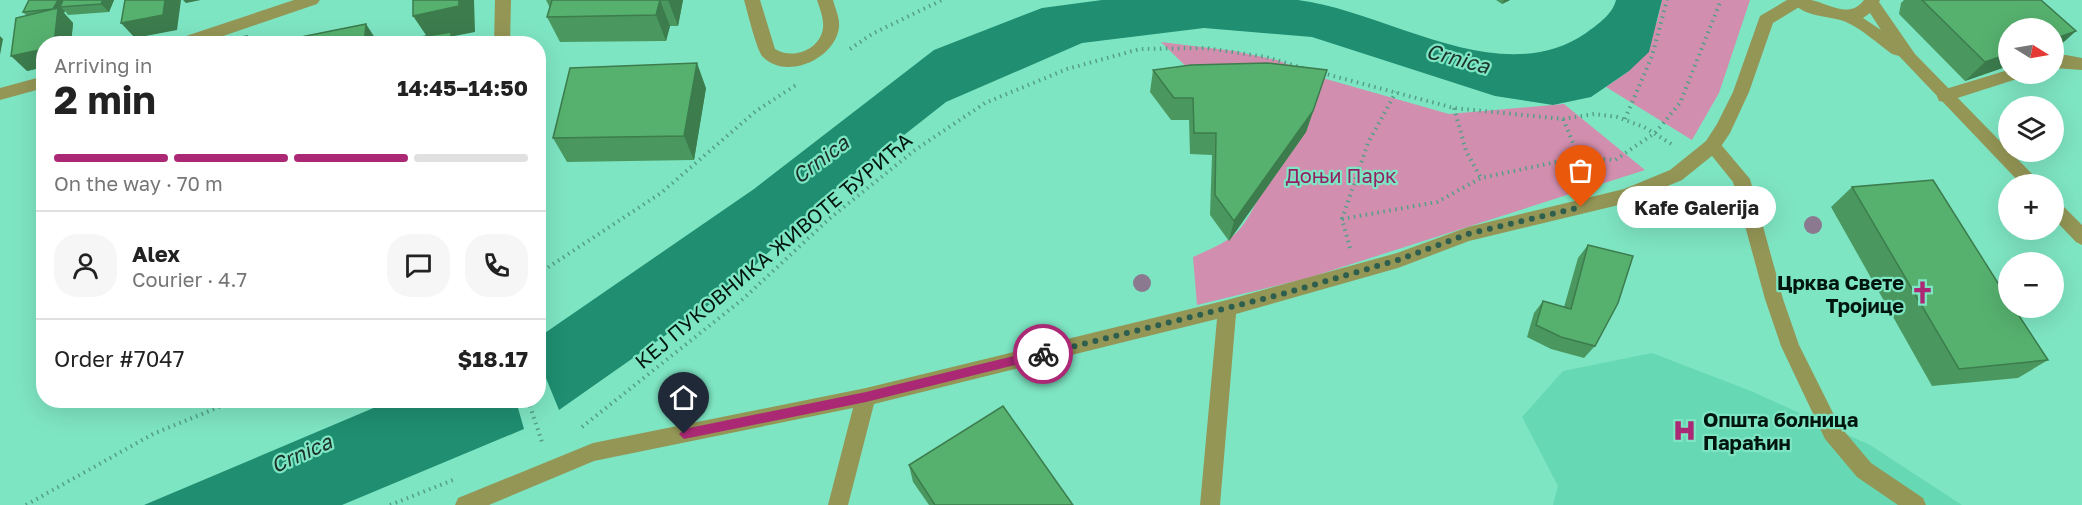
<!DOCTYPE html>
<meta charset="utf-8">
<style>
body{margin:0;font-family:"Golos Text",sans-serif;background:#f6f6f6;color:#222;height:100vh;display:flex;flex-direction:column;font-size:22px;white-space:nowrap}
*{box-sizing:border-box;margin:0}
p{font-size:20px;color:#767676}
.icon{flex:none;width:33px;height:33px;fill:none;stroke:currentColor;stroke-width:2;stroke-linecap:round;stroke-linejoin:round}
.map{position:relative;flex:1;overflow:hidden}
.drawer{position:absolute;left:36px;top:36px;width:510px;height:372px;display:flex;flex-direction:column;background:#fff;border-radius:24px;box-shadow:0 6px 24px #0002}
.drawer>*{flex:none}
.needle{width:39px;rotate:101deg}
.controls{position:absolute;left:1998px;top:18px;display:grid;gap:12px}
.controls a{display:grid;place-items:center;width:66px;height:66px;border-radius:50%;background:#fff;box-shadow:0 6px 24px #0002;font-size:30px}
.pin{position:absolute;display:grid;place-items:center;width:51px;height:51px;color:#fff;margin:-62px -26px;border-radius:50% 50% 50% 0;rotate:-45deg;box-shadow:0 0 6px #0007}
.pin .icon{rotate:45deg}
.courier{position:absolute;display:grid;place-items:center;width:60px;height:60px;margin:-30px;border:4px solid #ab2974;border-radius:50%;background:#fff;color:#222;box-shadow:0 2px 8px #0007}
.bubble{position:absolute;height:42px;border-radius:21px;background:#fff;box-shadow:0 6px 24px #0002;font-size:20px;font-weight:700;line-height:42px;text-align:center}
.headline em{font-style:normal;font-weight:700}
.headline div{display:flex;flex-direction:column-reverse}
.headline{display:flex;align-items:center;justify-content:space-between;height:102px;padding:0 18px}
h1{font-size:39px;font-weight:700;line-height:45px}
.bar{display:grid;grid-template-columns:repeat(4,1fr);gap:9px 6px;align-content:center;height:72px;padding:0 18px}
.bar i{height:8px;border-radius:4px;background:#e0e0e0}
.bar .selected{background:#ab2974}
.bar p{grid-column:span 4}
.line{display:flex;align-items:center;gap:15px;padding:0 18px;border-top:2px solid #e0e0e0}
.line div{flex:1}
.round{display:grid;place-items:center;flex:none;width:63px;height:63px;border-radius:24px;background:#f6f6f6}
.map>svg:first-child{display:block}
.built{fill:#67d8b4}
.green{fill:#d28eae}
.water{fill:#1f8e71}
.lines{fill:none;stroke-linecap:round;stroke-linejoin:round}
.path{stroke:#549f86;stroke-width:4;stroke-dasharray:1.5 4.5;stroke-linecap:butt}
.service{fill:#949656;fill-rule:evenodd}
.minor{fill:#949656;fill-rule:evenodd}
.tertiary{fill:#949656;fill-rule:evenodd}
.tree{fill:#8a798f}
.wall{fill:#4a985f}
.shaded-wall{fill:#3c7c4d}
.building{fill:#56b16e;stroke:#3c7c4d;stroke-width:1.5}
.route{fill:#ab2974}
.done{stroke:#2d5e4e;stroke-width:6;stroke-dasharray:0 10.8}
.labels{text-anchor:middle;dominant-baseline:central;stroke-width:4.5;stroke-linejoin:round;paint-order:stroke}
.park-label{font-size:20px;fill:#942164;stroke:#7ee5c3}
.street-label{font-size:20px;fill:#01160f;stroke:#7ee5c3}
.poi-label{font-size:20px;font-weight:bold;fill:#01160f;stroke:#7ee5c3;text-anchor:end}
.water-label{font-size:21px;font-style:italic;fill:#1a3029;stroke:#7ee5c3}
</style>
<div class="map">
<svg width="2082" height="505" viewBox="0 0 2082 505">
<rect width="100%" height="100%" fill="#7ee5c3"/>
<!-- built -->
<path class="built" d="M 1652,353 L 1751,391 L 1870,445 L 1962,505 L 1553,505 L 1558,486 L 1522,417 L 1563,371 Z"/>
<!-- green -->
<path class="green" d="M 1662,0 L 1750,0 L 1719,93 L 1692,140 L 1606,87 L 1629,71 L 1657,22 Z
M 1161,42 L 1234,51 L 1277,60 L 1326,79 L 1449,114 L 1564,104 L 1645,170 L 1308,278 L 1197,305 L 1193,257 C 1230,240 1238,239 1257,201 L 1242,175 L 1260,139 Z"/>
<!-- water -->
<path class="water" d="M 1102,0 C 1146,0 1190,0 1234,0 C 1255,0 1277,0 1298,0 C 1388,11 1500,92 1586,33 C 1597,25 1613,14 1616,0 L 1662,0 L 1649,52 L 1629,71 L 1591,97 L 1553,105 L 1495,96 L 1312,37 L 1204,28 L 1082,43 L 946,102 L 824,198 L 730,290 L 559,410 L 539,361 L 539,337 L 754,189 L 934,50 L 1042,8 Z
M 390,401 L 516,401 L 524,429 L 342,505 L 144,505 Z"/>
<g class="lines">
<!-- path -->
<path class="path" d="M 850,49 L 872,34 L 942,0
M 1322,73 L 1454,108 L 1563,119 L 1594,114 L 1617,117 L 1644,127 L 1673,145
M 1454,108 L 1466,151 L 1481,178
M 1563,119 L 1579,157 L 1615,160 L 1655,133 L 1680,103 L 1721,0
M 1625,119 L 1652,56 L 1667,0
M 1342,219 L 1437,202 L 1481,178 L 1579,157
M 1350,248 L 1342,219 L 1368,143 L 1396,92
M 538,274 L 661,193 L 756,111 L 796,85
M 528,400 L 543,445
M 582,427 L 743,299 L 829,219 L 915,150 L 985,103 L 1067,69 L 1140,49 L 1206,48 L 1266,57 L 1303,68
M 26,505 L 153,434 L 236,400
M 390,505 L 453,480"/>
<!-- service -->
<path class="service" d="M 744,0 L 760,0 L 775,49 C 793,60 820,50 823,28 C 824,19 820,9 817,0 L 833,0 C 835,8 840,18 839,27 C 836,58 787,81 763,57 C 757,52 747,10 744,0 Z
M 1712,139 L 1718,141 L 1750,179 L 1783,299 L 1799,345 L 1839,425 L 1871,463 L 1923,498 L 1926,505 L 1898,505 L 1857,477 L 1825,439 L 1781,346 L 1765,299 L 1733,182 L 1704,146 L 1706,141 Z"/>
<!-- minor -->
<path class="minor" d="M 294,0 L 320,0 L 317,4 L 200,44 L 172,44 L 174,40 Z
M 495,0 L 511,0 L 510,44 L 494,44 Z
M 1787,0 L 1807,0 L 1804,4 L 1773,23 L 1749,92 L 1730,133 L 1718,151 L 1682,180 L 1627,203 L 1469,241 L 1398,268 L 1236,314 L 1220,505 L 1200,505 L 1217,319 L 874,404 L 848,505 L 828,505 L 853,408 L 594,461 L 489,505 L 455,505 L 458,498 L 593,443 L 866,388 L 1227,300 L 1397,253 L 1468,227 L 1624,189 L 1670,170 L 1706,141 L 1717,124 L 1733,92 L 1760,16 Z
M 2066,55 L 2082,58 L 2082,70 L 2054,68 L 2054,56 Z
M 2008,70 L 2008,74 L 2022,74 L 2020,78 L 1945,102 L 1939,101 L 1937,96 L 1939,91 Z
M 44,76 L 44,88 L 0,100 L 0,88 Z"/>
<!-- tertiary -->
<path class="tertiary" d="M 1791,0 C 1797,0 1805,0 1811,0 C 1828,3 1849,20 1864,0 L 1880,0 L 1879,2 L 1915,54 L 2037,179 L 2039,184 L 2021,184 L 1899,56 L 1892,54 C 1878,44 1862,29 1846,22 C 1830,15 1802,18 1791,0 ZM 1870,13 L 1881,30 L 1863,18 Z
M 2054,201 L 2060,203 L 2082,225 L 2082,245 L 2076,242 L 2054,219 Z"/>
</g>
<!-- trees -->
<g class="tree">
<circle cx="1813" cy="225" r="9"/>
<circle cx="1142" cy="283" r="9"/>
</g>
<!-- wall -->
<path class="wall" d="M 29,0 L 114,0 L 109,12 L 68,15 L 65,11 L 64,13 L 73,23 L 71,44 L 44,44 L 44,67 L 27,71 L 26,15 L 23,12 Z
M 546,0 L 683,0 L 678,26 L 670,26 L 666,41 L 560,42 L 547,17 L 550,8 Z
M 1496,0 L 1510,0 L 1502,4 Z
M 1904,0 L 2041,0 L 2008,28 L 2008,66 L 1965,81 L 1899,14 L 1901,3 Z
M 1153,70 L 1320,92 L 1306,132 L 1229,241 L 1210,215 L 1212,155 L 1190,154 L 1189,120 L 1171,120 L 1150,92 Z
M 706,88 L 694,160 L 567,162 L 553,138 Z
M 1852,187 L 2048,360 L 2018,378 L 1932,386 L 1831,207 Z
M 1588,245 L 1595,346 L 1584,358 L 1551,349 L 1527,337 L 1534,313 L 1543,301 L 1564,307 L 1578,258 Z
M 909,465 L 1073,505 L 929,505 L 913,482 Z"/>
<!-- shaded-wall -->
<path class="shaded-wall" d="M 58,0 L 70,0 L 60,7 L 65,11 L 64,13 L 73,23 L 71,44 L 54,44 L 53,9 Z
M 103,0 L 114,0 L 109,12 L 101,4 Z
M 165,0 L 181,0 L 177,30 L 135,38 L 121,23 Z
M 183,0 L 201,0 L 186,3 Z
M 459,0 L 474,0 L 475,32 L 454,36 L 459,44 L 430,41 L 413,16 Z
M 660,0 L 670,26 L 666,41 L 656,15 Z
M 668,0 L 683,0 L 678,26 Z
M 1504,0 L 1510,0 L 1502,4 Z
M 366,24 L 379,44 L 364,44 Z
M 2076,31 L 2054,51 L 2054,39 Z
M 0,36 L 3,39 L 0,55 Z
M 247,36 L 253,44 L 246,44 Z
M 44,49 L 44,67 L 27,71 L 11,56 Z
M 2008,54 L 2008,66 L 1965,81 L 1985,62 Z
M 697,63 L 706,88 L 694,160 L 684,136 Z
M 1327,70 L 1306,132 L 1229,241 L 1234,221 Z"/>
<!-- building -->
<path class="building" d="M 29,0 L 58,0 L 53,9 L 23,12 Z
M 63,0 L 103,0 L 101,4 L 60,7 Z
M 125,0 L 165,0 L 163,15 L 121,23 Z
M 413,0 L 459,0 L 459,6 L 413,16 Z
M 552,0 L 668,0 L 660,0 L 656,15 L 547,17 Z
M 1922,0 L 2041,0 L 2076,31 L 2054,39 L 2054,28 L 2008,28 L 2008,54 L 1985,62 Z
M 58,8 L 54,44 L 44,44 L 44,49 L 11,56 L 16,18 Z
M 366,24 L 364,44 L 266,44 Z
M 451,32 L 451,44 L 408,44 L 409,39 Z
M 247,36 L 246,44 L 208,44 Z
M 697,63 L 684,136 L 553,138 L 570,68 Z
M 1267,63 L 1327,70 L 1313,111 L 1234,221 L 1215,195 L 1216,133 L 1194,133 L 1193,98 L 1174,98 L 1153,70 L 1191,65 Z
M 1933,180 L 2008,299 L 2008,308 L 2014,308 L 2048,360 L 1959,369 L 1852,187 Z
M 1588,245 L 1633,256 L 1618,303 L 1595,346 L 1561,337 L 1536,325 L 1543,301 L 1571,309 Z
M 1003,406 L 1073,505 L 935,505 L 909,465 Z"/>
<!-- route -->
<path class="route" d="M 1043,349 L 1048,354 L 1043,358 L 866,402 L 684,439 L 679,434 L 684,429 L 866,392 Z"/>
<g class="lines">
<!-- done -->
<path class="done" d="M 1043,354 L 1279,295 L 1398,260 L 1468,234 L 1581,207"/>
</g>
<!-- icons -->
<defs>
<symbol id="church-bare" viewBox="-9 -9 18 18"><path d="M-1.2-6h2.4v3.5h3.3v2.4h-3.3V6h-2.4V-.1h-3.3v-2.4h3.3Z" fill="#ab2974" stroke="#7ee5c3" stroke-width="2.5" paint-order="stroke"/></symbol>
<symbol id="hospital-bare" viewBox="-9 -9 18 18"><path d="M-5-5h3v3.5h4V-5h3V5h-3V1.5h-4V5h-3Z" fill="#ab2974" stroke="#7ee5c3" stroke-width="2.5" paint-order="stroke"/></symbol>
</defs>
<g fill-rule="evenodd">
<use href="#church-bare" x="1906" y="276" width="33" height="33"/>
<use href="#hospital-bare" x="1668" y="414" width="33" height="33"/>
</g>
<g class="labels">
<!-- park labels -->
<g class="park-label">
<text x="1341" y="175">Доњи Парк</text>
</g>
<!-- street labels -->
<g class="street-label">
<text transform="translate(773 250) rotate(-40)">КЕЈ ПУКОВНИКА ЖИВОТЕ ЂУРИЋА</text>
</g>
<!-- poi labels -->
<g class="poi-label">
<text x="1904" y="282">Црква Свете<tspan x="1904" dy="23">Тројице</tspan></text>
<text x="1703" y="419" text-anchor="start">Општа болница<tspan x="1703" dy="23">Параћин</tspan></text>
</g>
<!-- water labels -->
<g class="water-label">
<text transform="translate(1458 58) rotate(15)">Crnica</text>
<text transform="translate(820 159) rotate(-37)">Crnica</text>
<text transform="translate(301 453) rotate(-24)">Crnica</text>
</g>
</g>
</svg>
<div class="controls">
<a><svg class="needle" viewBox="-14 -14 28 28"><path d="M0-13l5 13h-10z" fill="#e53935"/><path d="M0 13l5-13h-10z" fill="#767676"/></svg></a>
<a><svg class="icon" aria-label="layers" viewBox="0 0 24 24"><path d="M12 4l9 5-9 5-9-5zM3 14l9 5 9-5"/></svg></a>
<a>+</a>
<a>−</a>
</div>
<div class="pin" style="left:1581px;top:207px;background:#ea580c"><svg class="icon" aria-label="bag" viewBox="0 0 24 24"><path d="M5 8h14l-1 12H6zM9 8a3 3 0 0 1 6 0"/></svg></div>
<div class="pin" style="left:684px;top:434px;background:#1f2937"><svg class="icon" aria-label="home" viewBox="0 0 24 24"><path d="M3 11l9-7 9 7M6 9v11h12V9"/></svg></div>
<div class="courier" style="left:1043px;top:354px"><svg class="icon" aria-label="bike" viewBox="0 0 24 24"><circle cx="6" cy="16" r="4"/><circle cx="18" cy="16" r="4"/><path d="M6 16l4-8h5l3 8M10 8l3 8H6M13 5h3"/></svg></div>
<div class="bubble" style="left:1617px;top:186px;width:159px">Kafe Galerija</div>
<section class="drawer">
<div class="headline"><div><h1>2 min</h1><p>Arriving in</p></div><em>14:45–14:50</em></div>
<div class="bar"><i class="selected"></i><i class="selected"></i><i class="selected"></i><i></i><p>On the way · 70 m</p></div>
<div class="line" style="height:108px"><a class="round"><svg class="icon" aria-label="person" viewBox="0 0 24 24"><circle cx="12" cy="8" r="4"/><path d="M4 21q1-7 8-7t8 7"/></svg></a><div><b>Alex</b><p>Courier · 4.7</p></div><a class="round"><svg class="icon" aria-label="chat" viewBox="0 0 24 24"><path d="M4 5h16v11H9l-5 4z"/></svg></a><a class="round"><svg class="icon" aria-label="phone" viewBox="0 0 24 24"><path d="M5 4h4l2 5-3 2q2 4 5 5l2-3 5 2v4C11 20 4 13 5 4z"/></svg></a></div>
<div class="line" style="height:78px"><div>Order #7047</div><b>$18.17</b></div>
</section>
</div>
